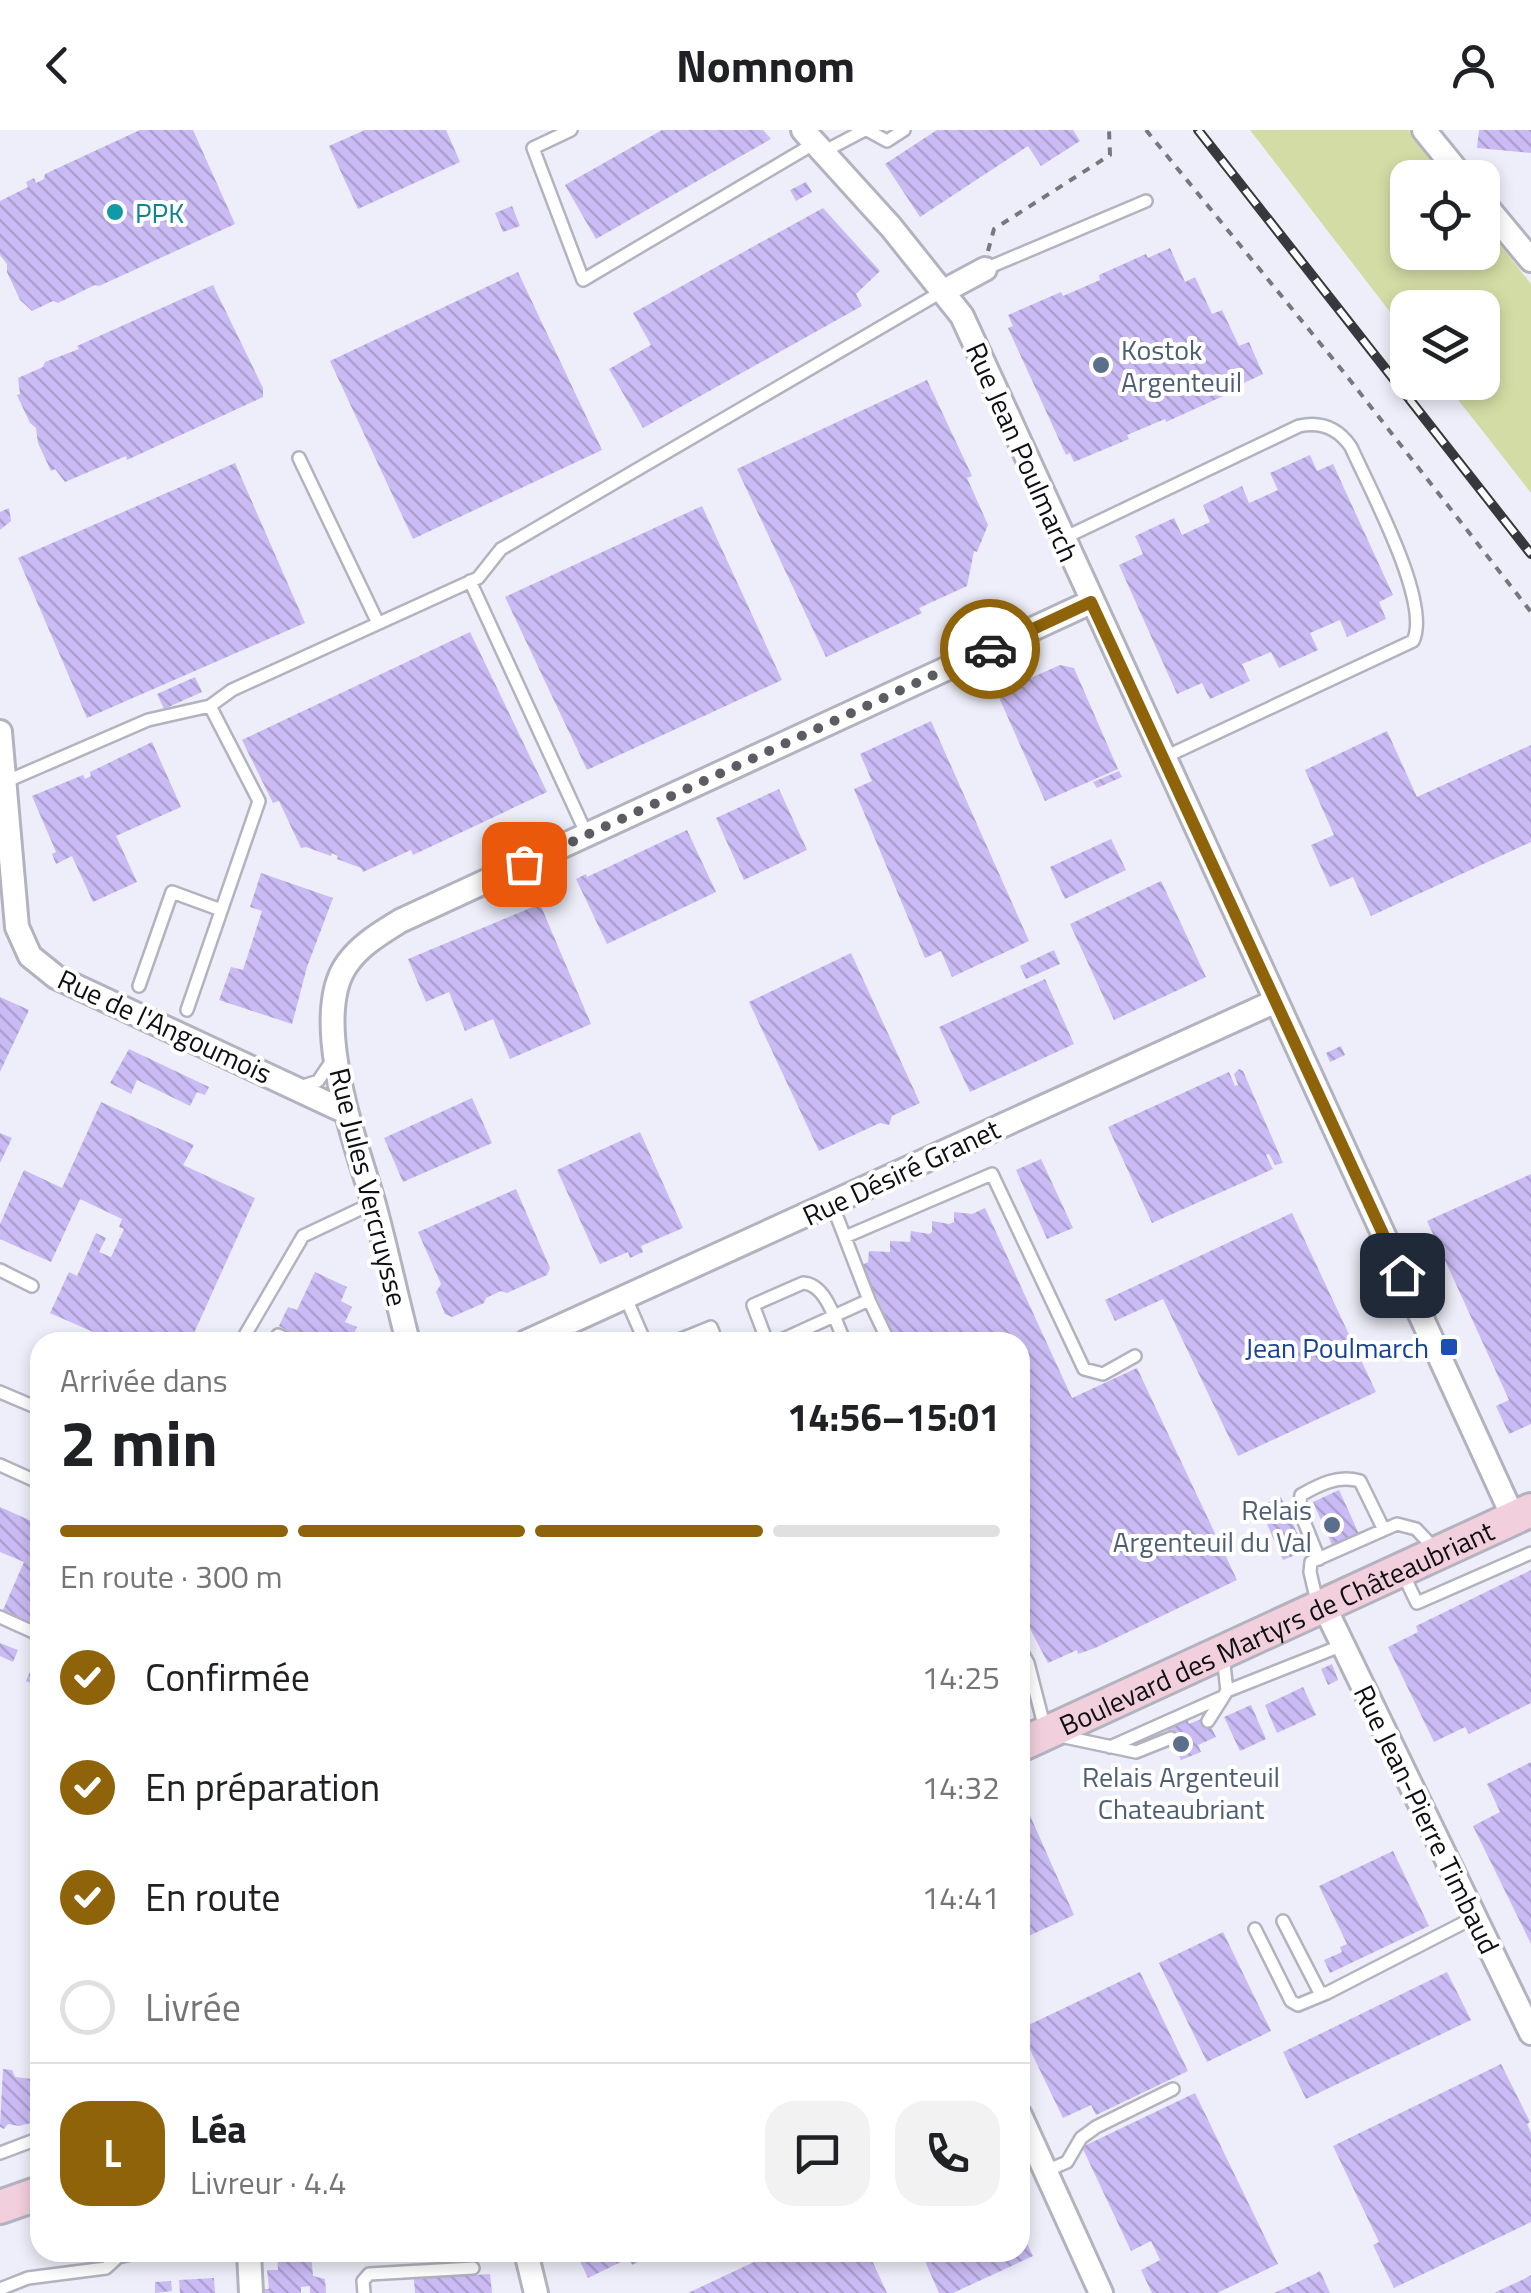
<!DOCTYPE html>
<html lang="fr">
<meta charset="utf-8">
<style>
body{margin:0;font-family:"Titillium Web",sans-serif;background:#f2f2f2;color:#202124;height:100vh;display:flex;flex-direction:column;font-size:38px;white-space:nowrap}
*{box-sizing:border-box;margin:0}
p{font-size:32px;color:#757577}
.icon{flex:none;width:55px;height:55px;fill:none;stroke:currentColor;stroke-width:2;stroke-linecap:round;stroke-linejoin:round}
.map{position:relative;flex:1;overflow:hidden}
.side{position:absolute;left:30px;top:1202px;width:1000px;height:930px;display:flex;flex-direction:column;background:#fff;border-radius:30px;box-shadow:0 5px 15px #0003}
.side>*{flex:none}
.tools{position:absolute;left:1390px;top:30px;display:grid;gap:20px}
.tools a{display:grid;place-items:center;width:110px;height:110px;border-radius:20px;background:#fff;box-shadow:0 5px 15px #0003;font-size:50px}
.pin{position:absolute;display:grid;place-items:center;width:85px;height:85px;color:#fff;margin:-42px;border-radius:20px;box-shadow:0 5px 15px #0006}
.courier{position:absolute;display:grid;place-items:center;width:100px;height:100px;margin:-50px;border:8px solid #8e6309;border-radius:50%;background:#fff;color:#222;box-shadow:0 2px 12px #0007}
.overview em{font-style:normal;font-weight:700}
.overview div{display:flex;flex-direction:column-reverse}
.overview{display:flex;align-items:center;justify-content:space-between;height:170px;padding:0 30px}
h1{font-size:65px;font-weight:700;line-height:75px}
.bar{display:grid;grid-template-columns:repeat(4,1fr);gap:15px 10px;align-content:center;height:120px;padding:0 30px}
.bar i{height:12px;border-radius:8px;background:#e0e0e0}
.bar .current{background:#8e6309}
.bar p{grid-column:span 4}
.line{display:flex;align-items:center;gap:25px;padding:0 30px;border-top:2px solid #e0e0e0}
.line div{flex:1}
.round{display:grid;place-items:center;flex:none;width:105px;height:105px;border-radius:30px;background:#f2f2f2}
ol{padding:0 30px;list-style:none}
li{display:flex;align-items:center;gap:30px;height:110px}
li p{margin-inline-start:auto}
li .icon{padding:10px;border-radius:50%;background:#8e6309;color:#fff;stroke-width:4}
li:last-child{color:#757577}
li i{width:55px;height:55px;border:5px solid #e0e0e0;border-radius:50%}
header{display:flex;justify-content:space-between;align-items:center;height:130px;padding:0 30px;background:#fff;font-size:45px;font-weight:700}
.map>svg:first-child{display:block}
.garden{fill:#d4dca5}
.building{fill:url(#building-back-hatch)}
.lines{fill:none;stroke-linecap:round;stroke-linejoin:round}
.lane-casing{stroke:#b2b3be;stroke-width:16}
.street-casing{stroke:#b2b3be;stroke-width:28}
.secondary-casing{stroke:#b2b3be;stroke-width:38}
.path{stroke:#77787e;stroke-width:4;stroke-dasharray:8 8;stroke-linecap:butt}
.lane{stroke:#fff;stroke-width:11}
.street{stroke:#fff;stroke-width:22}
.secondary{stroke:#f1cfdc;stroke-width:32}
.rail-casing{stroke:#37383d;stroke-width:10}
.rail{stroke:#fff;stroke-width:6;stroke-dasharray:19;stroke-linecap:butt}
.done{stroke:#5c5d63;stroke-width:10;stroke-dasharray:0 18}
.route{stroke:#8e6309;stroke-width:12}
.culture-dot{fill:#0f9aa8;stroke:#fff;stroke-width:4}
.service-dot{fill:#5c6f8a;stroke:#fff;stroke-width:4}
.transit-dot{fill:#1a4fb4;stroke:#fff;stroke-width:4}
.labels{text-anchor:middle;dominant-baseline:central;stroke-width:8;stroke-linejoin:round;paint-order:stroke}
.culture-label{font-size:28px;fill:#0d838f;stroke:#fff;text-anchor:start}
.service-label{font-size:28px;fill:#4e5e75;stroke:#fff;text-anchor:start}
.street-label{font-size:28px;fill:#0e0f12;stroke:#fff}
.transit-label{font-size:28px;fill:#164399;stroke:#fff;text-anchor:end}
</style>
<header><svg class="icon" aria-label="back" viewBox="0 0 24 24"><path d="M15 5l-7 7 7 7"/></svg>Nomnom<svg class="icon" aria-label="person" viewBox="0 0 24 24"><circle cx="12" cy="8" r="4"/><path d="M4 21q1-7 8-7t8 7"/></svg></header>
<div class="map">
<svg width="1531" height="2163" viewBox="0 0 1531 2163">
<defs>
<pattern id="building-back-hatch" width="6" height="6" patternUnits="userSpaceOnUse" patternTransform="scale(2.5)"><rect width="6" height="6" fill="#cabbf4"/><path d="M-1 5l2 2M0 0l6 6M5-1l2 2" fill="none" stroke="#aca0d0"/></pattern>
</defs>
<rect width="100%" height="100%" fill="#edeef9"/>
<!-- garden -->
<path class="garden" d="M 1250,0 L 1409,0 L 1447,47 L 1408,48 L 1408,122 L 1482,122 L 1483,93 L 1531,154 L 1531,363 L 1445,253 L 1482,252 L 1482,178 L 1408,178 L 1407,204 Z"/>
<!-- building -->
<path class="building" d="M 140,0 L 193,0 L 235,94 L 99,156 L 95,155 L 58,173 L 53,171 L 32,181 L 20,170 L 7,142 L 7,134 L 0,125 L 0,71 L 28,57 L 26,52 L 34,48 L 36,53 L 44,49 L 45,44 Z
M 365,0 L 446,0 L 460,32 L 358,79 L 329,16 Z
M 662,0 L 763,0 L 771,9 L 596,109 L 565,55 Z
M 937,0 L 1073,0 L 1080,11 L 1041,36 L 1028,16 L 920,87 L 885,34 Z
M 1479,0 L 1531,0 L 1531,23 L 1477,18 Z
M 806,52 L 812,62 L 796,71 L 790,60 Z
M 512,76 L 520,96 L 503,102 L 495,83 Z
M 823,78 L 880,141 L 856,164 L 862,176 L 643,298 L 609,239 L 651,215 L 633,183 Z
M 1170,118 L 1185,152 L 1195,147 L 1212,184 L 1222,180 L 1239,216 L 1249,212 L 1263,244 L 1231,259 L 1232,262 L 1166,292 L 1165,289 L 1127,305 L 1129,309 L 1074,332 L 1070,323 L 1066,325 L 1008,198 L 1013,196 L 1008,185 L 1061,162 L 1063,166 L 1100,150 L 1099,145 L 1146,124 L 1148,128 Z
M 518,142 L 602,320 L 413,409 L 330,231 Z
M 213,155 L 263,258 L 263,267 L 127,330 L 126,326 L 65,352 L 55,339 L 51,341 L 38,313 L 36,298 L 30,293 L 17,265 L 20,264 L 18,248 L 43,237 L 45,232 L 79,219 L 77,216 Z
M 927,250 L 972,346 L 967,348 L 988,395 L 977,422 L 974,421 L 967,456 L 919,478 L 922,483 L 826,527 L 737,339 Z
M 1310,325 L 1317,341 L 1333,334 L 1393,465 L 1379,472 L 1386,489 L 1347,507 L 1340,490 L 1310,503 L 1318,520 L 1279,538 L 1271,522 L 1242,534 L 1250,551 L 1210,569 L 1202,553 L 1177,564 L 1119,435 L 1143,424 L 1135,406 L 1174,388 L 1182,405 L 1210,392 L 1203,375 L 1242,356 L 1249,373 L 1278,360 L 1270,343 Z
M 235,333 L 305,493 L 87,588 L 18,428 Z
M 702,376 L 782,550 L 587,640 L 505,467 Z
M 9,378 L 11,391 L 0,400 L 0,382 Z
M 470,502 L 547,662 L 413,725 L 411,720 L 363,742 L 361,738 L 337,729 L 338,726 L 332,723 L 331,726 L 306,717 L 301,718 L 279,671 L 273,673 L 242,610 Z
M 1060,535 L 1074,538 L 1118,639 L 1045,671 L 997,563 Z
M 195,547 L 202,562 L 164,579 L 157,564 Z
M 931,591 L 1029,811 L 952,847 L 941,821 L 925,828 L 854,659 L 872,651 L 860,624 Z
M 1387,601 L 1417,667 L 1531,615 L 1531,712 L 1371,786 L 1353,747 L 1330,757 L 1311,715 L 1334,705 L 1305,640 Z
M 152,612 L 181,677 L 116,706 L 137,752 L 93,772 L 72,726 L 56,734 L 52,724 L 56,722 L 32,666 L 83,645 L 85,649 L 91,646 L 90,642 Z
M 1119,641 L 1122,647 L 1097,658 L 1093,652 Z
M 779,659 L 807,720 L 744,750 L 716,688 Z
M 687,700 L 716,762 L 607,814 L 576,749 L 586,744 L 587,747 Z
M 1111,709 L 1126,740 L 1065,769 L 1050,737 Z
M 261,743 L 333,768 L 307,837 L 292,894 L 219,870 L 231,837 L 243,840 L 262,781 L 250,777 Z
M 1161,751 L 1206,847 L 1114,890 L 1070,794 Z
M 540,774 L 591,894 L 510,929 L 493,889 L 465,901 L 449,862 L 426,872 L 408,829 Z
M 1054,820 L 1060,834 L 1026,849 L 1020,836 Z
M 851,823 L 920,973 L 892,986 L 889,995 L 880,993 L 819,1021 L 749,872 Z
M 1045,849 L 1074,914 L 970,962 L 939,897 Z
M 0,867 L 29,880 L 0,942 Z
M 1341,916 L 1345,925 L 1330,932 L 1326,923 Z
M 129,919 L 209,957 L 205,965 L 197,962 L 190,976 L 137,950 L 131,964 L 110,953 Z
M 1239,939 L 1243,941 L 1283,1033 L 1275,1035 L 1269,1024 L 1266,1025 L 1273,1039 L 1152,1093 L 1108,997 L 1229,942 L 1235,956 L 1238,955 L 1234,944 Z
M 472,968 L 492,1013 L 403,1052 L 384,1008 Z
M 101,972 L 194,1015 L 183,1035 L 255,1068 L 190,1212 L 116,1212 L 50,1183 L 69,1142 L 77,1146 L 96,1103 L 106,1108 L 99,1122 L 111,1127 L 124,1099 L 119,1097 L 122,1089 L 80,1069 L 51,1132 L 0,1109 L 0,1094 L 24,1040 L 62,1058 Z
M 640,1002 L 683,1098 L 641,1116 L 643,1122 L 630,1128 L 628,1122 L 600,1134 L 557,1040 Z
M 0,1003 L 12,1008 L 0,1033 Z
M 1041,1029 L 1073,1098 L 1047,1109 L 1016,1040 Z
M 1531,1044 L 1531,1294 L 1509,1304 L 1496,1276 L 1509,1270 L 1427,1091 Z
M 516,1059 L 550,1138 L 547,1145 L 507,1163 L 501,1161 L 486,1168 L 484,1173 L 452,1187 L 445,1184 L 436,1162 L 441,1154 L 418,1102 Z
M 985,1078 L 1072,1268 L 1137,1238 L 1237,1450 L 1095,1518 L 1078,1524 L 1077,1520 L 1048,1533 L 1020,1480 L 1020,1212 L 897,1212 L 862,1135 L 868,1132 L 869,1121 L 890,1122 L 890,1111 L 910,1112 L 911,1101 L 929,1104 L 932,1102 L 932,1091 L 949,1094 L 954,1092 L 954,1082 L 972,1084 Z
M 1292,1083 L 1376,1262 L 1238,1326 L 1163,1169 L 1115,1191 L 1105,1170 Z
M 315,1142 L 347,1157 L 341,1171 L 352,1177 L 345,1192 L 357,1197 L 350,1212 L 309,1212 L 279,1196 L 288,1177 L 297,1180 Z
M 1339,1360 L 1359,1404 L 1332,1415 L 1313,1372 Z
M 1281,1367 L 1305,1421 L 1283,1430 L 1259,1376 Z
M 0,1377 L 40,1395 L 40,1497 L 3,1480 L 24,1432 L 0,1422 Z
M 1531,1440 L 1531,1573 L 1469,1604 L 1465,1597 L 1434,1612 L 1388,1517 L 1418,1502 L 1416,1496 Z
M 0,1513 L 18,1520 L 13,1532 L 0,1526 Z
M 35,1530 L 40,1532 L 40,1557 L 26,1551 Z
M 1332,1534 L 1338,1550 L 1328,1555 L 1321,1539 Z
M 1303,1557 L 1316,1585 L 1277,1603 L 1265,1575 Z
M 1251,1575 L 1266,1609 L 1240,1621 L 1224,1587 Z
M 1206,1587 L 1216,1607 L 1198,1615 L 1201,1622 L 1181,1630 L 1167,1598 L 1187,1589 L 1189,1594 Z
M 1531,1632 L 1531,1814 L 1473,1696 L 1500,1682 L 1487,1654 Z
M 1024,1672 L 1074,1785 L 1020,1810 L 1020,1674 Z
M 1393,1721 L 1429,1796 L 1330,1843 L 1324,1830 L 1342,1822 L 1340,1817 L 1347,1814 L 1319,1756 Z
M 1223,1802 L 1271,1901 L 1207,1932 L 1159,1833 Z
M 1140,1842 L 1188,1941 L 1096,1985 L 1091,1975 L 1063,1988 L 1020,1899 Z
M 1447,1842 L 1471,1890 L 1306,1969 L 1283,1922 Z
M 1501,1934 L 1530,1992 L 1527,1994 L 1531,2003 L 1531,2092 L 1394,2158 L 1373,2115 L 1379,2112 L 1333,2016 Z
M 3,1939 L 12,1940 L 15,1947 L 32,1949 L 39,1958 L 34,1978 L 40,1986 L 31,1993 L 19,1996 L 8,1994 L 4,1999 L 0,1997 Z
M 1195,1963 L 1278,2134 L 1217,2163 L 1152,2163 L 1141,2140 L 1160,2130 L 1151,2111 L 1131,2121 L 1082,2017 Z
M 1020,2098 L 1033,2126 L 953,2163 L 939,2163 L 921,2122 L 1020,2122 Z
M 277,2122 L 311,2122 L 313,2146 L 325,2149 L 326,2163 L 310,2163 L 310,2156 L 301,2157 L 301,2163 L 263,2163 L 262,2159 L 269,2159 L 267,2140 L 278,2140 Z
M 581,2122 L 658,2122 L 632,2135 L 629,2128 L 588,2148 L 578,2127 L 582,2125 Z
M 775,2122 L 868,2122 L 887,2163 L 688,2163 Z
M 1320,2141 L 1330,2163 L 1274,2163 L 1315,2144 Z
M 490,2144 L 492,2163 L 415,2163 L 414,2149 Z
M 1531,2145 L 1531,2163 L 1494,2163 L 1524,2149 Z
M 214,2148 L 215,2163 L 180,2163 L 179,2150 Z
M 171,2151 L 172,2161 L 155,2163 L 155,2152 Z"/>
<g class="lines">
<defs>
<path id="lane" d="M 571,0 L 533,18 L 583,150 L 815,13
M 867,0 L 887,11 L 904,0
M 823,22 L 865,0
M 985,139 L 1146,71
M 299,328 L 378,493
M 1064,408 L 1299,296 C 1321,291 1338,298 1351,317 C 1369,358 1432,473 1413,511 L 1163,628
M 470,451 L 587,705
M 5,652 L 148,590 L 210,576 L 232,560 L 478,448 L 501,419 L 943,161
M 139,856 L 172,762 L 221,780
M 187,880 L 259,671 L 210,576
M 300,957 L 318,951 L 333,929
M 845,1107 L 992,1044 L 1084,1239 L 1103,1244 L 1135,1226
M 0,1140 L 32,1156
M 625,1166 L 645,1212
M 869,1170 L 889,1212
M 278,1205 L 294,1212
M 241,1212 L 303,1106 L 373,1073
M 674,1212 L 711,1197 L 717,1212
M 767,1212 L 753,1175 L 803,1153 C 827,1154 836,1194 845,1212
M 777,1212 L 869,1170 L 832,1074
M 0,1262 L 40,1279
M 0,1335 L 40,1353
M 1319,1429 L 1299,1379 L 1301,1365 C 1320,1354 1338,1345 1360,1351 L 1383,1398
M 1402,1442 L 1417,1473 L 1531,1423
M 1318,1476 L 1310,1442 L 1311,1432 L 1397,1394 L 1416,1399 L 1434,1418
M 0,1487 L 40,1505
M 1020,1519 L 1028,1533 L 1045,1599
M 1227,1561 L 1343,1515
M 1208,1591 L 1227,1561 L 1223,1526
M 1060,1606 L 1136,1622 L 1171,1608
M 1110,1617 L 1220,1568
M 1283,1791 L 1320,1863 L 1327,1863 L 1475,1787
M 1255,1799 L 1291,1871 L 1298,1875 L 1327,1863
M 0,2023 L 40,2008
M 1046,2041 L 1067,2032 L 1081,2008 L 1096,1997 L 1173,1959
M 0,2159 L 28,2148 L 106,2138 L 118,2127 L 139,2122
M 364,2163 L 363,2151 L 369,2144 L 473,2138"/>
<path id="street" d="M 803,0 L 891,97 L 962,186 L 1514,1389
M 1424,0 L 1463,48
M 1482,71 L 1531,130
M 944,161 L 985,139
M 0,602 L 17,797 L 30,826 L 56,847 L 346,982
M 408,1212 C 396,1166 386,1118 373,1071 C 356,1014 309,887 347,834 C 360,815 381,803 400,791 L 1091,472
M 526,1212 L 1276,871
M 1323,1474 L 1531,1903
M 1020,1985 L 1101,2163
M 249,2122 L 251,2163
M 526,2122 L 536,2163"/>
<g id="secondary">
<path id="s1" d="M 1020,1615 L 1531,1380"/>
<path d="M 0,2077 L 40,2063"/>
</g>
</defs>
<!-- lane casing -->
<use href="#lane" class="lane-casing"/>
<!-- street casing -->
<use href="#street" class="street-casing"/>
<!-- secondary casing -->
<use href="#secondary" class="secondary-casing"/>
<!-- path -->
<path class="path" d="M 1146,0 L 1346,245 L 1531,482
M 988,121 L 994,99 L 1110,25 L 1109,0"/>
<!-- lane -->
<use href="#lane" class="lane"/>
<!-- street -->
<use href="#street" class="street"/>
<!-- secondary -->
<use href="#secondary" class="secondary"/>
<defs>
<path id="rail" d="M 1198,0 L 1531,424"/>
</defs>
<!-- rail casing -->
<use href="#rail" class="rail-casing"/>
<!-- rail -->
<use href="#rail" class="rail"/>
</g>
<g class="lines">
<!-- done -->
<path class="done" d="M 524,734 L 990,519"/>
<!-- route -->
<path class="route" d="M 990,519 L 1091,472 L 1402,1145"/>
</g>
<!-- markers -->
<circle class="culture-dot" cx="115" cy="82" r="10"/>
<g class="service-dot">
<circle cx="1101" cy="235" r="10"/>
<circle cx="1332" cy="1395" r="10"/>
<circle cx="1181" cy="1614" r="10"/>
</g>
<rect class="transit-dot" x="1439" y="1207" width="20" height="20" rx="5"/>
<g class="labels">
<!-- culture labels -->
<g class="culture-label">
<text x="135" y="82">PPK</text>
</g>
<!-- service labels -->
<g class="service-label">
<text x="1121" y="219">Kostok<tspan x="1121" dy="32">Argenteuil</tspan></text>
<text x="1312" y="1379" text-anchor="end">Relais<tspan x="1312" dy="32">Argenteuil du Val</tspan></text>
<text x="1181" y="1646" text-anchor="middle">Relais Argenteuil<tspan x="1181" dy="32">Chateaubriant</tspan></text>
</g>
<!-- street labels -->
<g class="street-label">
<text transform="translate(1023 322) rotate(66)">Rue Jean Poulmarch</text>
<text transform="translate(165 896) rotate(25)">Rue de l'Angoumois</text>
<text transform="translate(901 1042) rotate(-25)">Rue Désiré Granet</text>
<text transform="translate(369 1057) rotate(76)">Rue Jules Vercruysse</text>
<text stroke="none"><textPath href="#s1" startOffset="282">Boulevard des Martyrs de Châteaubriant</textPath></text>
<text transform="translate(1427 1689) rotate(64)">Rue Jean-Pierre Timbaud</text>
</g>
<!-- transit labels -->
<g class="transit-label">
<text x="1429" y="1217">Jean Poulmarch</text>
</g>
</g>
</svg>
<div class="tools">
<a><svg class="icon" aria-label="locate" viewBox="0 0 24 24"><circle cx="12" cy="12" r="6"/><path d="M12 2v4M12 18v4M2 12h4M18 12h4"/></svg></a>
<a><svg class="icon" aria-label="layers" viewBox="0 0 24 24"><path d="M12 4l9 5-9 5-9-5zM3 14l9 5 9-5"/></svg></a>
</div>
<div class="pin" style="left:524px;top:734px;background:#ea580c"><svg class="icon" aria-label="bag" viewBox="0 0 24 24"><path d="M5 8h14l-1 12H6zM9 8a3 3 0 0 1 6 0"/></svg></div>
<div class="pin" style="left:1402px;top:1145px;background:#1f2937"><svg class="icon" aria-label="home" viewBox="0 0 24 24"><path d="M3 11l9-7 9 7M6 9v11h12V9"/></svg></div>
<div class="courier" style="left:990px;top:519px"><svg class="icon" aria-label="car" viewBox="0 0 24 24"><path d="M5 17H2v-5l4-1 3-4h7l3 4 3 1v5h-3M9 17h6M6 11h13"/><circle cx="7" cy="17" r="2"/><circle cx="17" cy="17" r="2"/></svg></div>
<section class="side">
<div class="overview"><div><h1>2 min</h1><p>Arrivée dans</p></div><em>14:56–15:01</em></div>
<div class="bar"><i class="current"></i><i class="current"></i><i class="current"></i><i></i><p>En route · 300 m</p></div>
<ol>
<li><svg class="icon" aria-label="check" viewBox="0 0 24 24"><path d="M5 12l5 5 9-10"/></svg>Confirmée<p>14:25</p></li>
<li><svg class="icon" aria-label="check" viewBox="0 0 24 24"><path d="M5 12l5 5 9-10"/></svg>En préparation<p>14:32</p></li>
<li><svg class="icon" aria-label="check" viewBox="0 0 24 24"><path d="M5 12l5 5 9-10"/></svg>En route<p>14:41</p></li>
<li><i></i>Livrée</li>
</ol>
<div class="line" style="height:180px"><b class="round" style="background:#8e6309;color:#fff">L</b><div><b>Léa</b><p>Livreur · 4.4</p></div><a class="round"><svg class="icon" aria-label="chat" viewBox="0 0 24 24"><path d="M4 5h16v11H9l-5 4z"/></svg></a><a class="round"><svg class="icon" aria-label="phone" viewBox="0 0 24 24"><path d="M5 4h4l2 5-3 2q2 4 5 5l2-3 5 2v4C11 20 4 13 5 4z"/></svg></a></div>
</section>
</div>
